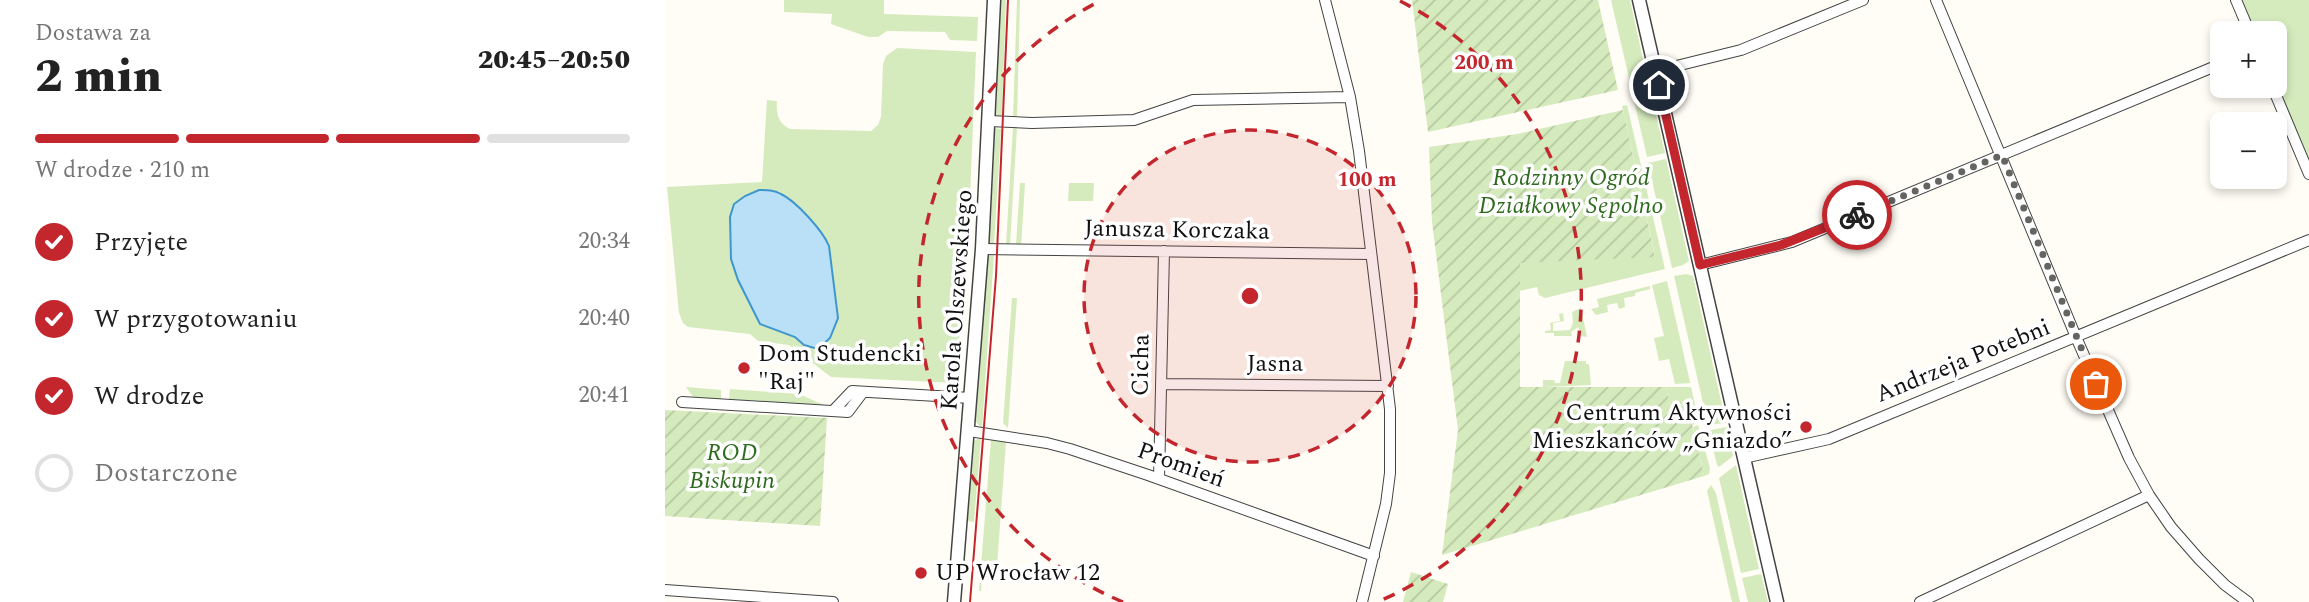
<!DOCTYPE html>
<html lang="pl">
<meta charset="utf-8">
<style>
body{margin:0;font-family:Spectral,serif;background:#f6f6f6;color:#222;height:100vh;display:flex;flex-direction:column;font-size:26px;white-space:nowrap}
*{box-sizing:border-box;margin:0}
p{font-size:23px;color:#767676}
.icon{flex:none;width:38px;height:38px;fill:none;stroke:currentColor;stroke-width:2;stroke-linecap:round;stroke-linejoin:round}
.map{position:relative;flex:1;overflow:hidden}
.drawer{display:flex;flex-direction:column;background:#fff;width:665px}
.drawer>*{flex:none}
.controls{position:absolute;left:1545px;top:21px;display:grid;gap:14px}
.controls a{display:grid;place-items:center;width:77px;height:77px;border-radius:10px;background:#fff;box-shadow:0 4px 10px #0003;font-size:35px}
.pin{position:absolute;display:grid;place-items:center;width:60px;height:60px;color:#fff;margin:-30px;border:4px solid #fff;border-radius:50%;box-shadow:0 2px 7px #0007}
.courier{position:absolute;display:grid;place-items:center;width:70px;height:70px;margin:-35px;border:5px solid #c4262e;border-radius:50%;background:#fff;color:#222;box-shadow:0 2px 9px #0007}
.summary em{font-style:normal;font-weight:800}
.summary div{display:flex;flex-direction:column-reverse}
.summary{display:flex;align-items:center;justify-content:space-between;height:119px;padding:0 35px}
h1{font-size:46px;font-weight:800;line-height:52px}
.bar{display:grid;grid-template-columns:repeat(4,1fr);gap:10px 7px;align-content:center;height:84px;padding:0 35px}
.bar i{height:9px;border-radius:5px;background:#e0e0e0}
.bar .on{background:#c4262e}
.bar p{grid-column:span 4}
ol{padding:0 35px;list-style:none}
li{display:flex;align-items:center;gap:21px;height:77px}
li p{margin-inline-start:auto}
li .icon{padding:7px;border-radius:50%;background:#c4262e;color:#fff;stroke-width:4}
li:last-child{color:#767676}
li i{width:38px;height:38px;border:4px solid #e0e0e0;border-radius:50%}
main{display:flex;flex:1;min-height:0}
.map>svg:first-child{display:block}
.grass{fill:#d5ebbd}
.garden{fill:url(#garden-furrows)}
.water{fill:#b9e0f7;stroke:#3f96cf;stroke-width:2}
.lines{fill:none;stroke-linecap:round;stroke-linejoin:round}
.minor-casing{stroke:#444;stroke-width:12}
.tertiary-casing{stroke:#444;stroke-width:15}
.minor{stroke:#fff;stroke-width:10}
.tertiary{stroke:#fff;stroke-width:12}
.tram{stroke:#c4262e;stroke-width:2}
.done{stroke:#646461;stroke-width:7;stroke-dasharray:0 12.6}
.route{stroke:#c4262e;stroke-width:9}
.ring{fill:none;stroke:#c4262e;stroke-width:3.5;stroke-dasharray:12 9}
.poi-dot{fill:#c4262e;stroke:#fff;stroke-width:2.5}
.labels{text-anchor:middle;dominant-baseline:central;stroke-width:7;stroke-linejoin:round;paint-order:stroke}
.park-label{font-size:24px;font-style:italic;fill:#2f6b1f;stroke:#fff}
.street-label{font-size:24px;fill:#111;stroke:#fff}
.poi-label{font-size:24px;fill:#111;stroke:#fff;text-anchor:start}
.centre{fill:#c4262e;stroke:#fff;stroke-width:3.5}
.ring-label{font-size:21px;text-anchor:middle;font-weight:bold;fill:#c4262e;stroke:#fff;stroke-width:7;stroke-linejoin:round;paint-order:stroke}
</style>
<main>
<section class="drawer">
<div class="summary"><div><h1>2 min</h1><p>Dostawa za</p></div><em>20:45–20:50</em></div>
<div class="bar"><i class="on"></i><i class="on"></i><i class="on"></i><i></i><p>W drodze · 210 m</p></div>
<ol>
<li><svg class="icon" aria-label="check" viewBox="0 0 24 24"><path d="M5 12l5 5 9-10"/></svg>Przyjęte<p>20:34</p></li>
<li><svg class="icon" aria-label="check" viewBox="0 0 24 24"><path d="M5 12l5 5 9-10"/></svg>W przygotowaniu<p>20:40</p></li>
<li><svg class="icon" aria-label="check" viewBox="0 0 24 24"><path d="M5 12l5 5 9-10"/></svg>W drodze<p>20:41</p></li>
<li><i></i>Dostarczone</li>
</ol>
</section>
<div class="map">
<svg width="1644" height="602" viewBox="0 0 1644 602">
<defs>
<pattern id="garden-furrows" width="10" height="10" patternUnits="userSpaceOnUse" patternTransform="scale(1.75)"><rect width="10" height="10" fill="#d5ebbd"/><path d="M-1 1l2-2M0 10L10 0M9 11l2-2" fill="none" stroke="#b6c8a1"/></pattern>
</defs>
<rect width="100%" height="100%" fill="#fffdf5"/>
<!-- grass -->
<path class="grass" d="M 119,0 L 219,0 L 219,14 L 313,17 L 312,41 L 285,40 L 280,32 L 222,31 L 213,37 L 203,37 L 166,24 L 167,14 L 119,12 Z
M 335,0 L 341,0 L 337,117 L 331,116 Z
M 352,0 L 355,0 L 352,118 L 348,118 Z
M 946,0 L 965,0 L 984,87 L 967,91 Z
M 1577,0 L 1644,0 L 1644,163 L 1610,80 L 1610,33 L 1591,33 Z
M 232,48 L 311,52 L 305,197 L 291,383 L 166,377 L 124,345 L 93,341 L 85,334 L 23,327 L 18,323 L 14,313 L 2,187 L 97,182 L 102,100 L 112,101 C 111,114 113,123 125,129 L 206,131 L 213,125 L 216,117 L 218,64 L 221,56 Z
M 986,94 L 1000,153 L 982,157 L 969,101 Z
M 962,105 L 1000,269 L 880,298 L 874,295 L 872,287 L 854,291 L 854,262 L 990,256 L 958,110 L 957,106 Z
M 348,127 L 352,128 L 345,245 L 341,245 Z
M 330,128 L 336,129 L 329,245 L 324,244 Z
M 1001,159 L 1024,261 L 1018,265 L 1007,268 L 983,163 Z
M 355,183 L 360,183 L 356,246 L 351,245 Z
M 404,183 L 429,183 L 428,201 L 403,201 Z
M 323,254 L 329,254 L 317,428 L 310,421 Z
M 1021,274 L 1028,276 L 1061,423 L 1043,425 L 1009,276 Z
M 1002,281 L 1025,382 L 1026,383 L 1010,384 L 1004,359 L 994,361 L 989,338 L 999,336 L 987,285 Z
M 985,286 L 985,289 L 970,293 L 970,296 L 959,298 L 960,307 L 954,309 L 952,303 L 942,305 L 943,312 L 931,315 L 926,309 L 934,307 L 932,299 Z
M 347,298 L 352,298 L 343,428 L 338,423 Z
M 916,308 L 922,337 L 916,336 L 913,327 L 906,332 L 907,336 L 889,336 L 889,333 L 880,333 L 880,331 L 886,330 L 885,323 L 895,321 L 894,314 L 898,313 L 899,321 L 888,323 L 888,331 L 905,330 L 908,323 L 907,312 Z
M 900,361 L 921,361 L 921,364 L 924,364 L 926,385 L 878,387 L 878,380 L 889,380 L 890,383 L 895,383 Z
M 21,387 L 56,390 L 56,400 L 28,397 Z
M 1001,387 L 1026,387 L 1034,422 L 1027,425 L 1024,411 L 1007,414 Z
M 65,389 L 134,394 L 159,405 L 64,399 Z
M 1033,425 L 1045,468 L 1044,474 L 1039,476 L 1028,427 Z
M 1062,427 L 1068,456 L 1054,467 L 1052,465 L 1044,432 L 1046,430 Z
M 316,437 L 309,522 L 302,521 L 309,441 Z
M 326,440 L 341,442 L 331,580 L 317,579 L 316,591 L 314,591 Z
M 1071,465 L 1094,569 L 1076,573 L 1054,478 Z
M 1046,485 L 1051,493 L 1075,602 L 1067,602 L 1042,491 Z
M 1096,574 L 1103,602 L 1083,602 L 1077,578 Z"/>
<!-- garden -->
<path class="garden" d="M 747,0 L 933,0 L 953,90 L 763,132 Z
M 958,110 L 990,257 L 855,263 L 855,387 L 1001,387 L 1007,414 L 1024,411 L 1039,476 L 777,555 L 793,430 L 767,222 L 764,147 L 852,134 Z
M 0,410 L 162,418 L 155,526 L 0,516 Z
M 746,572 L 783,584 L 778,602 L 738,602 Z"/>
<!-- water -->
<path class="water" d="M 94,190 C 102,190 109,190 116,194 C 131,201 158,231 164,246 L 173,318 L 165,338 L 153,349 L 139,345 L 130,337 L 95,324 L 73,280 L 66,259 L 65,217 L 69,204 L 80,196 Z"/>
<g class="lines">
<defs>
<path id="minor" d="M 660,0 L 685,97 L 694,151 L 725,409 L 725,473 L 721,504 L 697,602
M 1271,0 L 1411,337 L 1464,458 L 1484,495 L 1506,527 L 1534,559 L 1560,585 L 1583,602
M 1571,0 L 1585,33
M 991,71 L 1076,50 L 1198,0
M 1607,86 L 1644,174
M 324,121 L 367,123 L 469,120 L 528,100 L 685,97
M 317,249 L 706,254
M 1035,265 L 1127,242 L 1558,63
M 497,384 L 723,386
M 17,402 L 183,412 L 198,392
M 168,411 L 187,391 L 306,398
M 304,431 L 382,443 L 405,449 L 483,475 L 709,556
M 1079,458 L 1164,439 L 1644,240
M 494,479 L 499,251
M 0,590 L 168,602
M 1255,602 L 1484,495"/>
<path id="tertiary" d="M 974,0 L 1112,602
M 289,602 L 317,249 L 329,0"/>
</defs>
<!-- minor casing -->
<use href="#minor" class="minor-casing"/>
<!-- tertiary casing -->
<use href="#tertiary" class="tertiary-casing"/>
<!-- minor -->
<use href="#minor" class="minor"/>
<!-- tertiary -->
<use href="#tertiary" class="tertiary"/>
<!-- tram -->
<path class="tram" d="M 305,602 L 331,276 L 343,0"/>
</g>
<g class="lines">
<!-- done -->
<path class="done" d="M 1192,215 L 1337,155 L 1431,384"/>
<!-- route -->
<path class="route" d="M 994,85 L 1035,265 L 1116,245 L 1192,215"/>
</g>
<!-- distance rings -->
<circle cx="585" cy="296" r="166" fill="#c4262e" fill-opacity=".12"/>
<g class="ring">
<circle cx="585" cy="296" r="166"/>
<path d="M458 602A331 331 0 0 1 435 1M735 1A331 331 0 0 1 712 602"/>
</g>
<!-- markers -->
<g class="poi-dot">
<circle cx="79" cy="368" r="7"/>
<circle cx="1141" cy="427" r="7"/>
<circle cx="256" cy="573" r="7"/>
</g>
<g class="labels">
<!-- park labels -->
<g class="park-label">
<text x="906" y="178">Rodzinny Ogród<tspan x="906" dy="28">Działkowy Sępolno</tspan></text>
<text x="67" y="453">ROD<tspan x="67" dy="28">Biskupin</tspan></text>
</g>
<!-- street labels -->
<g class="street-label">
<text transform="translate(512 230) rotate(1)">Janusza Korczaka</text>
<text transform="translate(292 300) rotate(-86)">Karola Olszewskiego</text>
<text transform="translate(1298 361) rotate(-22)">Andrzeja Potebni</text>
<text x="610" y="364">Jasna</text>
<text transform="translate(476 365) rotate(-89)">Cicha</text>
<text transform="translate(516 465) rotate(20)">Promień</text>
</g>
<!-- poi labels -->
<g class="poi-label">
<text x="93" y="354">Dom Studencki<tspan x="93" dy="28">"Raj"</tspan></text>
<text x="1127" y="413" text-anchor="end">Centrum Aktywności<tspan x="1127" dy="28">Mieszkańców „Gniazdo”</tspan></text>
<text x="270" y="573">UP Wrocław 12</text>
</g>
</g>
<circle cx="585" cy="296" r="10" class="centre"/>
<g class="ring-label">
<text x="819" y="69">200 m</text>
<text x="702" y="186">100 m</text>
</g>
</svg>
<div class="controls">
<a>+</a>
<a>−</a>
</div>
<div class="pin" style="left:1431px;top:384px;background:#ea580c"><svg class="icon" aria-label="bag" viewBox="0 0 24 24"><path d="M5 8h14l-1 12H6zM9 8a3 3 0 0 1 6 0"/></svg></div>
<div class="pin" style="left:994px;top:85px;background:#1f2937"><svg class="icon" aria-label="home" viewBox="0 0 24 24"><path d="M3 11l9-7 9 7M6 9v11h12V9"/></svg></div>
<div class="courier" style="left:1192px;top:215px"><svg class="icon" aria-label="bike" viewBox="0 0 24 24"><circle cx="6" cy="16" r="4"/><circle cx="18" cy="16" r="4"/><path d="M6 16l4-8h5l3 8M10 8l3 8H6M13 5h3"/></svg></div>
</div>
</main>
